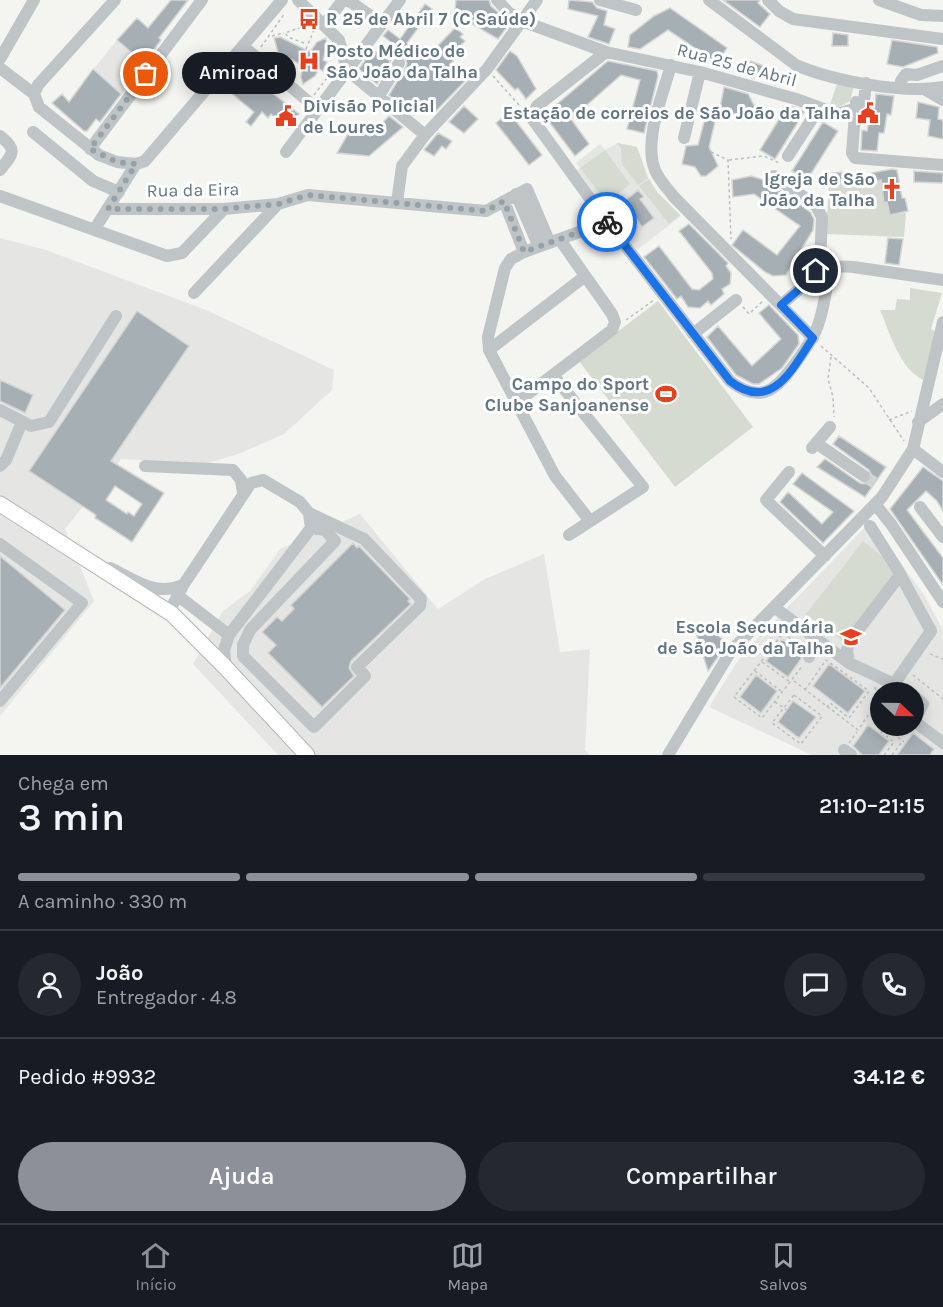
<!DOCTYPE html>
<html lang="pt">
<meta charset="utf-8">
<style>
body{margin:0;font-family:Karla,sans-serif;background:#242831;color:#f1f3f6;height:100vh;display:flex;flex-direction:column;font-size:22px;white-space:nowrap}
*{box-sizing:border-box;margin:0}
p{font-size:20px;color:#9ea1a6}
.icon{flex:none;width:33px;height:33px;fill:none;stroke:currentColor;stroke-width:2;stroke-linecap:round;stroke-linejoin:round}
.map{position:relative;height:755px;overflow:hidden}
.side{display:flex;flex-direction:column;background:#171b24;flex:1}
.side>*{flex:none}
.needle{width:39px;rotate:112deg}
.tools{position:absolute;left:870px;top:682px;display:grid;gap:12px}
.tools a{display:grid;place-items:center;width:54px;height:54px;border-radius:50%;background:#171b24;box-shadow:0 3px 15px #0003;font-size:30px}
.pin{position:absolute;display:grid;place-items:center;width:51px;height:51px;color:#fff;margin:-26px;border:3px solid #fff;border-radius:50%;box-shadow:0 2px 6px #0007}
.courier{position:absolute;display:grid;place-items:center;width:60px;height:60px;margin:-30px;border:4px solid #1a73e8;border-radius:50%;background:#fff;color:#222;box-shadow:0 2px 8px #0007}
.bubble{position:absolute;height:42px;border-radius:21px;background:#171b24;box-shadow:0 3px 15px #0003;font-size:20px;font-weight:600;line-height:42px;text-align:center}
.head em{font-style:normal;font-weight:600}
.head div{display:flex;flex-direction:column-reverse}
.head{display:flex;align-items:center;justify-content:space-between;height:102px;padding:0 18px}
h1{font-size:39px;font-weight:600;line-height:45px}
.bar{display:grid;grid-template-columns:repeat(4,1fr);gap:9px 6px;align-content:center;height:72px;padding:0 18px}
.bar i{height:8px;border-radius:4px;background:#363941}
.bar .selected{background:#8c9099}
.bar p{grid-column:span 4}
.line{display:flex;align-items:center;gap:15px;padding:0 18px;border-top:2px solid #363941}
.line div{flex:1}
.round{display:grid;place-items:center;flex:none;width:63px;height:63px;border-radius:32px;background:#242831}
.cta{display:flex;gap:12px;margin-top:auto;padding:12px 18px}
.cta a{flex:1;height:69px;border-radius:36px;background:#8c9099;color:#fff;font-size:24px;font-weight:600;line-height:69px;text-align:center}
.cta a+a{background:#242831;color:#f1f3f6}
.dock{display:flex;justify-content:space-around;align-items:center;height:84px;border-top:2px solid #363941;background:#171b24;font-size:16px;color:#9ea1a6}
.dock a{display:grid;justify-items:center;gap:3px}
.dock .selected{color:#8c9099}
.map>svg:first-child{display:block}
.built{fill:#e5e6e4;fill-rule:evenodd}
.green{fill:#d6dbd1}
.building{fill:#a6afb4;stroke:#d5d5d3;stroke-width:1.5;fill-rule:evenodd}
.lines{fill:none;stroke-linecap:round;stroke-linejoin:round}
.minor-tunnel{stroke:#d0d4d4;stroke-width:12;stroke-dasharray:12 6;stroke-linecap:butt}
.major-casing{stroke:#b2b7ba;stroke-width:17}
.path{stroke:#bbbdbf;stroke-width:1.5;stroke-dasharray:3 3;stroke-linecap:butt}
.minor{stroke:#bfc4c6;stroke-width:12}
.major{stroke:#fff;stroke-width:15}
.done{stroke:#96a2a8;stroke-width:6;stroke-dasharray:0 10.8}
.route{stroke:#1a73e8;stroke-width:8}
.labels{text-anchor:middle;dominant-baseline:central;stroke-width:6;stroke-linejoin:round;paint-order:stroke}
.poi-label{font-size:18px;font-weight:bold;fill:#637682;stroke:#fff;text-anchor:end}
.street-label{font-size:18px;fill:#637682;stroke:#fff}
</style>
<div class="map">
<svg width="943" height="755" viewBox="0 0 943 755">
<rect width="100%" height="100%" fill="#f4f4f0"/>
<!-- built -->
<path class="built" d="M 117,40 L 144,63 L 122,94 L 93,70 Z
M 618,143 L 637,147 L 648,178 L 657,192 L 681,216 L 637,250 L 577,170 L 580,168 L 576,163 L 600,144 L 605,150 Z
M 0,238 L 46,250 L 206,310 L 334,370 L 332,390 L 284,434 L 241,453 L 208,463 L 121,459 L 65,529 L 94,601 L 0,716 Z
M 360,514 L 438,609 L 485,579 L 544,554 L 560,652 L 590,649 L 585,750 L 590,755 L 278,755 L 193,664 L 223,611 L 250,591 L 280,549 Z
M 870,522 L 925,596 L 943,630 L 943,755 L 812,755 L 709,707 L 735,665 L 752,644 ZM 880,693 L 914,693 L 914,726 L 880,726 Z"/>
<!-- green -->
<path class="green" d="M 837,84 L 854,86 L 850,101 L 837,108 L 829,107 Z
M 617,143 L 637,147 L 648,178 L 638,185 L 622,164 L 621,148 Z
M 605,150 L 630,184 L 607,203 L 580,168 Z
M 649,179 L 657,192 L 680,215 L 669,224 L 639,186 Z
M 881,180 L 890,214 L 906,213 L 904,237 L 826,234 L 829,184 Z
M 910,288 L 942,293 L 931,329 L 936,332 L 923,380 C 898,366 891,335 880,310 L 895,310 L 897,299 L 910,300 Z
M 658,301 L 753,427 L 675,487 L 579,361 Z
M 863,541 L 900,570 L 845,643 L 806,614 Z"/>
<!-- building -->
<path class="building" d="M 171,0 L 188,0 L 159,38 L 161,40 L 144,63 L 117,40 L 137,18 L 148,28 Z
M 456,0 L 489,0 L 491,6 L 510,23 L 498,39 L 467,21 L 471,13 L 455,10 Z
M 569,0 L 592,2 L 597,8 L 607,11 L 604,25 L 615,29 L 609,44 L 588,37 L 598,16 L 568,9 Z
M 723,0 L 760,0 L 758,3 L 770,14 L 760,27 Z
M 425,4 L 432,9 L 407,43 L 427,57 L 455,28 L 463,34 L 460,37 L 465,41 L 456,50 L 460,54 L 450,64 L 467,79 L 434,113 L 424,104 L 414,115 L 389,95 L 406,67 L 407,63 L 404,56 L 399,55 L 392,58 L 377,84 L 359,69 L 373,49 L 390,61 L 396,46 L 383,36 L 388,30 L 400,39 Z
M 670,8 L 727,48 L 717,63 L 668,30 L 640,49 L 628,47 L 630,35 L 654,16 Z
M 833,33 L 848,35 L 848,46 L 832,46 Z
M 280,37 L 310,52 L 317,42 L 326,38 L 327,46 L 323,60 L 327,62 L 323,71 L 319,69 L 315,76 L 303,84 L 301,77 L 303,66 L 278,52 L 274,38 Z
M 892,40 L 937,47 L 938,53 L 903,67 L 887,64 Z
M 510,51 L 517,56 L 536,89 L 526,99 L 518,88 L 515,90 L 496,70 Z
M 608,61 L 657,71 L 658,76 L 644,133 L 627,129 L 640,80 L 621,75 L 571,119 L 589,144 L 575,156 L 544,115 Z
M 750,61 L 769,68 L 765,76 L 754,72 L 752,76 L 745,74 Z
M 245,62 L 254,70 L 244,83 L 257,93 L 260,90 L 264,92 L 267,89 L 299,114 L 288,128 L 271,114 L 268,118 L 262,112 L 251,126 L 246,122 L 254,112 L 229,91 L 233,85 L 230,82 L 236,75 L 234,73 Z
M 93,69 L 121,94 L 100,122 L 96,119 L 87,131 L 84,131 L 52,103 L 62,94 L 69,102 Z
M 724,87 L 748,94 L 755,107 L 742,119 L 734,116 L 731,109 L 720,108 Z
M 876,94 L 894,96 L 891,115 L 887,114 L 884,133 L 879,133 L 877,151 L 861,150 L 862,130 L 867,131 L 870,112 L 874,112 Z
M 918,102 L 939,107 L 938,119 L 943,120 L 943,139 L 928,136 L 930,120 L 916,118 Z
M 788,105 L 805,111 L 775,159 L 760,150 Z
M 464,106 L 478,119 L 464,133 L 449,122 Z
M 707,111 L 717,113 L 709,147 L 718,166 L 706,176 L 701,176 L 695,167 L 682,164 L 686,146 L 698,145 Z
M 509,112 L 542,155 L 529,165 L 496,123 Z
M 389,116 L 403,127 L 369,156 L 337,153 L 352,127 L 370,136 Z
M 823,122 L 838,131 L 807,180 L 792,171 Z
M 438,133 L 452,141 L 446,149 L 442,146 L 434,156 L 424,150 Z
M 892,169 L 897,170 L 902,198 L 905,198 L 908,211 L 890,215 L 887,202 L 884,203 L 881,180 L 873,182 L 871,173 Z
M 914,171 L 943,173 L 943,183 L 914,182 Z
M 845,172 L 844,176 L 848,176 L 849,183 L 829,184 L 832,173 Z
M 751,176 L 767,181 L 810,212 L 814,219 L 813,230 L 786,275 L 773,276 L 765,272 L 732,245 L 743,230 L 777,255 L 800,226 L 754,194 L 733,197 L 732,180 Z
M 638,190 L 644,197 L 640,199 L 654,218 L 642,227 L 625,201 Z
M 689,224 L 728,263 L 726,266 L 731,273 L 730,284 L 722,289 L 724,294 L 711,305 L 708,301 L 700,308 L 688,307 L 681,296 L 677,299 L 644,257 L 659,246 L 692,289 L 699,290 L 713,279 L 712,273 L 679,231 Z
M 888,238 L 903,239 L 899,265 L 885,263 Z
M 769,305 L 798,335 L 799,344 L 782,368 L 759,384 L 753,384 L 736,375 L 707,337 L 718,326 L 752,366 L 781,339 L 759,313 Z
M 137,311 L 189,346 L 111,461 L 164,493 L 132,542 L 95,518 L 96,515 L 29,471 ZM 115,486 L 142,504 L 134,516 L 128,512 L 127,514 L 106,500 Z
M 0,380 L 33,395 L 25,413 L 0,401 Z
M 839,436 L 886,467 L 865,497 L 817,467 L 825,459 L 860,483 L 864,484 L 870,481 L 872,476 L 869,470 L 833,444 Z
M 923,467 L 943,481 L 943,511 L 937,501 L 926,491 L 907,510 L 943,558 L 943,585 L 890,509 Z
M 802,473 L 854,511 L 823,543 L 780,502 L 788,492 L 822,524 L 833,512 L 793,484 Z
M 353,543 L 357,548 L 359,546 L 410,599 L 408,601 L 411,604 L 351,661 L 349,668 L 354,676 L 322,707 L 268,653 L 276,645 L 262,632 L 277,617 L 282,621 L 294,609 L 291,605 Z
M 0,556 L 65,610 L 0,688 Z
M 703,625 L 728,643 L 708,671 L 696,633 Z
M 782,639 L 801,654 L 801,659 L 788,677 L 766,661 Z
M 829,664 L 865,691 L 848,713 L 813,686 Z
M 756,675 L 777,691 L 761,713 L 740,697 Z
M 793,701 L 816,717 L 799,738 L 778,722 Z
M 868,725 L 889,741 L 879,755 L 862,755 L 853,746 Z
M 913,733 L 934,749 L 930,755 L 897,755 Z"/>
<g class="lines">
<!-- minor-tunnel -->
<path class="minor-tunnel" d="M 864,476 L 875,483"/>
<defs>
<path id="major" d="M 0,504 L 172,614 L 226,668 L 307,755"/>
</defs>
<!-- major casing -->
<use href="#major" class="major-casing"/>
<!-- path -->
<path class="path" d="M 272,36 L 284,33
M 304,43 L 288,37 L 285,33 L 307,25
M 261,47 L 285,13
M 306,49 L 314,30
M 493,76 L 520,106 L 525,108
M 314,95 L 326,79 L 328,80
M 711,152 L 728,160 L 731,239
M 729,160 L 764,156 L 779,163
M 743,307 L 749,314 L 763,301
M 626,320 L 654,300
M 821,346 L 869,388 L 904,441
M 831,357 L 828,379 L 833,397 L 834,417
M 889,420 L 912,411
M 800,646 L 783,633 L 734,697 L 762,718 L 803,665
M 930,654 L 943,659
M 762,662 L 790,682
M 755,671 L 782,692
M 913,675 L 943,699
M 794,681 L 858,730 L 869,714 L 880,723
M 875,687 L 878,698 L 873,712 L 880,718
M 805,690 L 826,660 L 869,691 L 849,718 L 830,703 L 827,707
M 794,695 L 822,716 L 801,744 L 772,723 Z
M 775,702 L 787,710
M 877,707 L 880,702
M 884,726 L 904,742
M 892,726 L 901,733 L 906,726
M 881,733 L 886,726
M 849,743 L 857,732
M 884,755 L 894,742 L 886,736
M 892,755 L 902,742"/>
<!-- minor -->
<path class="minor" d="M 298,0 L 339,40 L 347,70
M 348,0 L 382,24
M 497,0 L 508,12 L 522,21 L 606,52 L 700,72 L 796,99 L 837,114 L 857,108 L 864,101 L 866,83
M 600,0 L 636,10
M 709,0 L 796,65 C 833,81 904,94 943,87
M 768,0 L 779,11 L 793,19 L 943,39
M 879,0 L 921,15 L 943,16
M 324,25 L 343,0
M 244,47 L 317,109
M 606,52 L 537,106 L 531,117 L 607,222 L 730,381 C 762,406 778,388 797,361 C 805,349 814,338 818,325 C 824,309 826,291 829,274 C 835,265 842,266 853,267 L 943,280
M 0,59 L 34,0
M 671,65 C 663,95 643,141 655,170 C 659,180 668,189 674,197 L 813,338
M 0,68 L 34,94
M 347,70 L 425,135
M 900,87 L 901,81 L 906,74 L 917,75 L 943,66
M 926,90 L 943,100
M 34,94 L 39,107 L 99,155 L 117,162 L 136,164 L 145,161 L 282,0
M 34,94 L 38,85 L 115,0
M 379,96 L 399,63
M 856,102 L 852,153 L 855,158 L 943,165
M 33,132 L 93,181 L 119,192
M 0,136 C 18,150 13,154 0,170
M 684,138 L 700,72
M 90,149 L 202,0
M 286,152 L 400,0
M 788,156 L 819,108
M 774,176 L 816,206 L 822,217 L 820,263 L 811,279 L 781,305
M 516,194 L 536,240
M 0,196 L 167,256 L 182,253 L 224,209
M 504,201 L 524,252
M 397,202 L 402,166 L 425,135 L 487,69 L 537,0
M 108,209 L 224,209 L 278,204 L 308,195 L 486,211 L 527,189 L 547,236
M 94,230 L 136,164
M 194,293 L 278,204
M 693,334 L 736,300
M 489,350 L 584,277
M 553,375 L 643,487 L 569,535
M 516,403 L 612,330 L 615,322 L 612,314 L 560,240
M 0,410 L 31,426 L 49,422 L 116,316
M 918,422 L 943,404
M 816,443 L 864,476
M 812,448 L 830,427
M 913,449 L 943,472
M 0,466 L 6,460 L 22,422
M 145,466 L 233,470 L 241,480 L 243,493
M 789,472 L 766,500 L 825,556
M 875,504 L 891,524 L 943,602
M 920,507 L 943,537
M 309,513 L 364,539 L 421,599 L 420,606 L 357,667 L 365,676 L 314,727 L 243,656 L 243,645 L 250,630 L 335,541 L 325,530 L 311,528
M 590,521 L 555,476 L 489,350 L 488,337 L 505,268 L 511,259 L 524,252 L 607,222
M 0,544 L 82,603 L 0,701
M 110,568 C 135,580 157,598 184,584
M 177,595 L 229,635
M 774,607 L 849,663 L 894,684 L 931,631 L 896,567 L 870,526
M 172,614 L 172,606 L 184,584 L 251,483 L 263,480 L 300,502 L 309,513 L 311,528 L 229,635 L 224,650 L 226,668
M 809,657 L 814,637
M 849,663 L 847,650 L 849,642 L 900,575
M 914,696 L 923,704 L 914,721 L 943,743
M 844,750 L 851,755
M 668,755 L 731,651 L 882,497 L 913,449 L 943,322"/>
<!-- major -->
<use href="#major" class="major"/>
</g>
<g class="lines">
<!-- done -->
<path class="done" d="M 146,74 L 90,149 L 117,162 L 136,164 L 108,209 L 224,209 L 278,204 L 308,195 L 486,211 L 504,201 L 524,252 L 607,222"/>
<!-- route -->
<path class="route" d="M 607,222 L 730,381 C 771,413 792,370 813,338 L 781,305 L 811,279 L 816,271"/>
</g>
<!-- icons -->
<defs>
<symbol id="bus-bare" viewBox="-9 -9 18 18"><path d="M-5-6H5V4H4V6H2V4H-2V6H-4V4H-5ZM-3.5-4V0h7V-4ZM-3.5 1.2v1.5H-2V1.2ZM2 1.2v1.5H3.5V1.2Z" fill="#e54120" stroke="#fff" stroke-width="2.5" paint-order="stroke"/></symbol>
<symbol id="hospital-bare" viewBox="-9 -9 18 18"><path d="M-5-5h3v3.5h4V-5h3V5h-3V1.5h-4V5h-3Z" fill="#e54120" stroke="#fff" stroke-width="2.5" paint-order="stroke"/></symbol>
<symbol id="civic-bare" viewBox="-9 -9 18 18"><path d="M-.6-6.5H3V-4.5H.6V-3L4-1V1h2V6H-6V1h2V-1L-.6-3ZM-1.2 2.5V6h2.4V2.5Z" fill="#e54120" stroke="#fff" stroke-width="2.5" paint-order="stroke"/></symbol>
<symbol id="church-bare" viewBox="-9 -9 18 18"><path d="M-1.2-6h2.4v3.5h3.3v2.4h-3.3V6h-2.4V-.1h-3.3v-2.4h3.3Z" fill="#e54120" stroke="#fff" stroke-width="2.5" paint-order="stroke"/></symbol>
<symbol id="stadium-bare" viewBox="-9 -9 18 18"><path d="M0-5a6.5 5 0 1 0 0 10a6.5 5 0 1 0 0-10ZM-3.5-1.8h7v3.6h-7Z" fill="#e54120" stroke="#fff" stroke-width="2.5" paint-order="stroke"/></symbol>
<symbol id="school-bare" viewBox="-9 -9 18 18"><path d="M0-5L7-2L0 1L-7-2ZM-4 1L0 2.5L4 1V4Q0 6-4 4Z" fill="#e54120" stroke="#fff" stroke-width="2.5" paint-order="stroke"/></symbol>
</defs>
<g fill-rule="evenodd">
<use href="#bus-bare" x="294" y="4" width="30" height="30"/>
<use href="#hospital-bare" x="294" y="46" width="30" height="30"/>
<use href="#civic-bare" x="853" y="98" width="30" height="30"/>
<use href="#civic-bare" x="271" y="101" width="30" height="30"/>
<use href="#church-bare" x="877" y="174" width="30" height="30"/>
<use href="#stadium-bare" x="651" y="379" width="30" height="30"/>
<use href="#school-bare" x="836" y="622" width="30" height="30"/>
</g>
<g class="labels">
<!-- poi labels -->
<g class="poi-label">
<text x="326" y="19" text-anchor="start">R 25 de Abril 7 (C Saúde)</text>
<text x="326" y="51" text-anchor="start">Posto Médico de<tspan x="326" dy="21">São João da Talha</tspan></text>
<text x="303" y="106" text-anchor="start">Divisão Policial<tspan x="303" dy="21">de Loures</tspan></text>
<text x="851" y="113">Estação de correios de São João da Talha</text>
<text x="875" y="179">Igreja de São<tspan x="875" dy="21">João da Talha</tspan></text>
<text x="649" y="384">Campo do Sport<tspan x="649" dy="21">Clube Sanjoanense</tspan></text>
<text x="834" y="627">Escola Secundária<tspan x="834" dy="21">de São João da Talha</tspan></text>
</g>
<!-- street labels -->
<g class="street-label">
<text transform="translate(737 65) rotate(15)">Rua 25 de Abril</text>
<text transform="translate(193 190) rotate(-1)">Rua da Eira</text>
</g>
</g>
</svg>
<div class="tools">
<a><svg class="needle" viewBox="-14 -14 28 28"><path d="M0-13l5 13h-10z" fill="#e53935"/><path d="M0 13l5-13h-10z" fill="#9ea1a6"/></svg></a>
</div>
<div class="pin" style="left:146px;top:74px;background:#ea580c"><svg class="icon" aria-label="bag" viewBox="0 0 24 24"><path d="M5 8h14l-1 12H6zM9 8a3 3 0 0 1 6 0"/></svg></div>
<div class="pin" style="left:816px;top:271px;background:#1f2937"><svg class="icon" aria-label="home" viewBox="0 0 24 24"><path d="M3 11l9-7 9 7M6 9v11h12V9"/></svg></div>
<div class="courier" style="left:607px;top:222px"><svg class="icon" aria-label="bike" viewBox="0 0 24 24"><circle cx="6" cy="16" r="4"/><circle cx="18" cy="16" r="4"/><path d="M6 16l4-8h5l3 8M10 8l3 8H6M13 5h3"/></svg></div>
<div class="bubble" style="left:182px;top:52px;width:114px">Amiroad</div>
</div>
<section class="side">
<div class="head"><div><h1>3 min</h1><p>Chega em</p></div><em>21:10–21:15</em></div>
<div class="bar"><i class="selected"></i><i class="selected"></i><i class="selected"></i><i></i><p>A caminho · 330 m</p></div>
<div class="line" style="height:108px"><a class="round"><svg class="icon" aria-label="person" viewBox="0 0 24 24"><circle cx="12" cy="8" r="4"/><path d="M4 21q1-7 8-7t8 7"/></svg></a><div><b>João</b><p>Entregador · 4.8</p></div><a class="round"><svg class="icon" aria-label="chat" viewBox="0 0 24 24"><path d="M4 5h16v11H9l-5 4z"/></svg></a><a class="round"><svg class="icon" aria-label="phone" viewBox="0 0 24 24"><path d="M5 4h4l2 5-3 2q2 4 5 5l2-3 5 2v4C11 20 4 13 5 4z"/></svg></a></div>
<div class="line" style="height:78px"><div>Pedido #9932</div><b>34.12 €</b></div>
<div class="cta"><a>Ajuda</a><a>Compartilhar</a></div>
</section>
<nav class="dock">
<a class="selected"><svg class="icon" aria-label="home" viewBox="0 0 24 24"><path d="M3 11l9-7 9 7M6 9v11h12V9"/></svg>Início</a>
<a><svg class="icon" aria-label="map" viewBox="0 0 24 24"><path d="M3 6l6-2 6 2 6-2v14l-6 2-6-2-6 2zM9 4v14M15 6v14"/></svg>Mapa</a>
<a><svg class="icon" aria-label="saved" viewBox="0 0 24 24"><path d="M7 4h10v16l-5-4-5 4z"/></svg>Salvos</a>
</nav>
